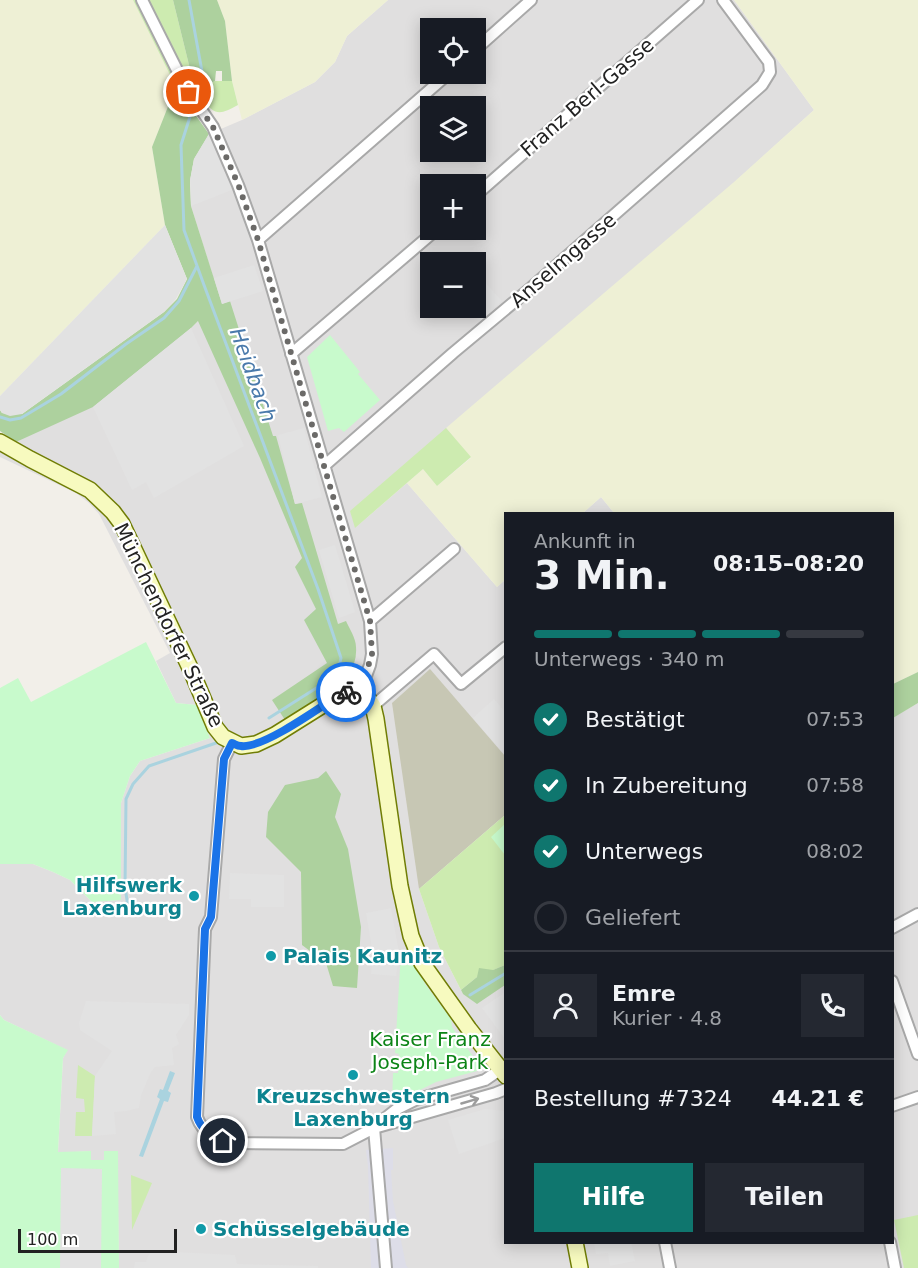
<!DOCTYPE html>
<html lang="de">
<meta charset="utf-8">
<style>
body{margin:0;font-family:"DejaVu Sans",sans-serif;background:#242831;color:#f1f3f6;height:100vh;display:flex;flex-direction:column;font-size:22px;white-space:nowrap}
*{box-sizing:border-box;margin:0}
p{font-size:20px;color:#9ea1a6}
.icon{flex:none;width:33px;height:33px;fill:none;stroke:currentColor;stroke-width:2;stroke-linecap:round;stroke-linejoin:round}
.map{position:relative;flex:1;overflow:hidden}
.side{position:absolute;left:504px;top:512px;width:390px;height:732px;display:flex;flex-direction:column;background:#171b24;border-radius:0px;box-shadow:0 3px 15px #0003}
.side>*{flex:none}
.controls{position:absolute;left:420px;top:18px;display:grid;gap:12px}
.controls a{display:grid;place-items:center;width:66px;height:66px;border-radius:0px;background:#171b24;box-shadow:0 3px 15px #0003;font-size:30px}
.scale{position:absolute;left:18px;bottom:15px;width:159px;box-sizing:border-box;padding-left:6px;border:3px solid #222;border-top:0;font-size:16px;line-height:21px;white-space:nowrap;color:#222;-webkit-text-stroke:4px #fff;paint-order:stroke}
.pin{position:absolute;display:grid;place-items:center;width:51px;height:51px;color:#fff;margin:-26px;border:3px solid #fff;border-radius:50%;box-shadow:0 2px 6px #0007}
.courier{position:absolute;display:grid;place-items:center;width:60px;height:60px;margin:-30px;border:4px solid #1a73e8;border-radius:50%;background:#fff;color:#222;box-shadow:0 2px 8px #0007}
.overview em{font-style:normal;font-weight:700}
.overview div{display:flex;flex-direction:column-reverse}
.overview{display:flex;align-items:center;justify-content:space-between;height:102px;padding:0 30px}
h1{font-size:39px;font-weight:700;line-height:45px}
.bar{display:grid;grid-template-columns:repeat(4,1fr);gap:9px 6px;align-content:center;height:72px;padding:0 30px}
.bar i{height:8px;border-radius:4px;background:#363941}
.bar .selected{background:#0f766e}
.bar p{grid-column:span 4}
.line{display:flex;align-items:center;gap:15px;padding:0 30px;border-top:2px solid #363941}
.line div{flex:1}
.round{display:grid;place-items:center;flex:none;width:63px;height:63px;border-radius:0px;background:#242831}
ol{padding:0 30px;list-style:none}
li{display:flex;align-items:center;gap:18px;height:66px}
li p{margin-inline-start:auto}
li .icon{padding:6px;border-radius:50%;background:#0f766e;color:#fff;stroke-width:4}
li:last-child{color:#9ea1a6}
li i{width:33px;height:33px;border:3px solid #363941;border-radius:50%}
.button{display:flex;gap:12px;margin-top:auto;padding:12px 30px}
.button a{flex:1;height:69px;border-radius:0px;background:#0f766e;color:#fff;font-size:24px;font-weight:700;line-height:69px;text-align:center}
.button a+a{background:#242831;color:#f1f3f6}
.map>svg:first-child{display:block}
.residential{fill:#e0dfdf;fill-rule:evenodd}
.construction{fill:#c7c7b4}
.farmland{fill:#eef0d5}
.grass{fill:#cdebb0}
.forest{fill:#add19e}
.park{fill:#c8facc}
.parking{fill:#e2e2e2}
.plaza{fill:#dddde8}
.water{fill:#aad3df}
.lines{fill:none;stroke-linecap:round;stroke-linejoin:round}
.stream{stroke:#aad3df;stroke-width:3}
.street-casing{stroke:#a9a9a9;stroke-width:14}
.secondary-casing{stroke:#707d05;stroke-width:18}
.street{stroke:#fff;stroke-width:10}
.secondary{stroke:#f7fabf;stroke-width:15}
.oneway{stroke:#9c9c9c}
.done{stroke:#6b6a68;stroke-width:6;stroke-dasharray:0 10.8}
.route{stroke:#1a73e8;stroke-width:8}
.culture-dot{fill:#0f9aa8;stroke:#fff;stroke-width:2}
.labels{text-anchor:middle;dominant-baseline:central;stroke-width:4.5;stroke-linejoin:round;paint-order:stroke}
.street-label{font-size:20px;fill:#222;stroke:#fff}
.culture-label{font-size:20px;font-weight:bold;fill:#0d838f;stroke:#fff;text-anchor:start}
.park-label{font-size:20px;fill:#0c8416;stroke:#fff}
.water-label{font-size:21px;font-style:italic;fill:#4a7aab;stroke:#fff}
</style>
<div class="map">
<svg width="918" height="1268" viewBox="0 0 918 1268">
<rect width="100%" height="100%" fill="#f2efe9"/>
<!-- residential -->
<path class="residential" d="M 388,0 L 734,0 L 814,110 L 355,528 L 407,483 L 497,587 L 505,580 L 505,815 L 419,889 L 439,947 L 463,994 L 505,985 L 506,1242 L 892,1242 L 892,718 L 918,703 L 918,1268 L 119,1268 L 117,1151 L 105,1160 L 91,1160 L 91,1151 L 58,1153 L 63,1058 L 67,1050 L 4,1020 L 0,1015 L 0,864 L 33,864 L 53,872 L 70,880 L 92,902 L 121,900 L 121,803 L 130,776 L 140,761 L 210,738 L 197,705 L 176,703 L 156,661 L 170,653 L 99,514 L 89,503 L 76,493 L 0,457 L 0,446 L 16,442 L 191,328 L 220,299 L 191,206 L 194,159 L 209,134 L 242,120 L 315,82 L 335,62 L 347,36 ZM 430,28 L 476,28 L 476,74 L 430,74 ZM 430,106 L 476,106 L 476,152 L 430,152 ZM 430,184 L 476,184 L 476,230 L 430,230 ZM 430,262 L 476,262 L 476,308 L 430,308 Z
M 601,497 L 614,513 L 583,513 Z"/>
<!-- construction -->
<path class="construction" d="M 430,669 L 505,756 L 505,815 L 419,889 L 392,703 Z"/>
<!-- farmland -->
<path class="farmland" d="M 0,0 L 133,0 L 177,89 L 171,99 L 152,147 L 165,225 L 0,396 Z
M 217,0 L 388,0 L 347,36 L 335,62 L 315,82 L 242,120 L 232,81 L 225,21 Z
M 734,0 L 918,0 L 918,672 L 893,684 L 892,513 L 614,513 L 601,497 L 583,513 L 506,513 L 505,580 L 497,587 L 407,483 L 423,469 L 437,486 L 471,458 L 446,428 L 734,182 L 814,110 Z"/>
<!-- grass -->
<path class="grass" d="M 133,0 L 173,0 L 190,69 L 193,76 L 177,89 Z
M 215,81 L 232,81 L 238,105 C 220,115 215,116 202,99 L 207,84 Z
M 446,428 L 471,457 L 437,486 L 423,469 L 355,528 L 350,511 Z
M 505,815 L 505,965 L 477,977 L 461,990 L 439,947 L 419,889 Z
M 78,1065 L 95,1076 L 92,1136 L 75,1136 L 76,1112 L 85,1112 L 84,1099 L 76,1098 Z
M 131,1175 L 152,1183 L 132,1230 Z
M 918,1215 L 918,1268 L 904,1268 L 894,1220 Z"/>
<!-- forest -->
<path class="forest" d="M 173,0 L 217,0 L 225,21 L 232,81 L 222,81 L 222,71 L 216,71 L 215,81 L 208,84 L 193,76 L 190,69 Z
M 177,89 L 209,134 L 194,159 L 190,181 L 191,206 L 222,304 L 230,301 L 273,436 L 276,436 L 295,504 L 302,503 L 338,624 L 346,621 C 349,628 356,638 356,647 C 359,685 312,703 285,720 L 272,700 L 327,663 L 304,620 L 316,609 L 295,567 L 302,558 L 260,458 L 198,321 L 191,328 L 93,407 L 16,442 L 0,431 L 0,410 L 2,413 L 22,414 L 164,312 L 177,299 L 187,279 L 165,225 L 152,147 L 171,99 Z
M 918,672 L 918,703 L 893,718 L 893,684 Z
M 326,771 L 341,794 L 335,817 L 348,849 L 361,927 L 357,988 L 333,986 L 326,963 L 302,945 L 301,872 L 266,837 L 268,812 L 285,785 L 318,778 Z
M 505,965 L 505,985 L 477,1004 L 463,994 L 461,990 L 477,977 L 479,968 L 493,970 Z"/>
<!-- park -->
<path class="park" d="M 330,335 L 360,372 L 358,374 L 380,400 L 344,432 L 339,428 L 328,431 L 307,357 Z
M 146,642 L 176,703 L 197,705 L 210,738 L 140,761 L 130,776 L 121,803 L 121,900 L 92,902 L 70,880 L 53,872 L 33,864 L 0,864 L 0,688 L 18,678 L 31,702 Z
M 505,824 L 505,855 L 491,837 Z
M 401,951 L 410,951 L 425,984 L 451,1019 L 452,1027 L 480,1066 L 477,1071 L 436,1082 L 392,1104 L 393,1073 L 398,1073 L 399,1054 L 395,1053 Z
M 0,1015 L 4,1020 L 68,1050 L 63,1058 L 58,1152 L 91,1151 L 91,1160 L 104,1160 L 104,1151 L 118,1151 L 119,1268 L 0,1268 Z"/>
<!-- parking -->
<path class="parking" d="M 209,134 L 232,190 L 191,206 L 190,180 L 194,159 Z
M 165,225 L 187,279 L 176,299 L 164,312 L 22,414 L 10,416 L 2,413 L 0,410 L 0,396 Z
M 254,265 L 263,291 L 222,304 L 214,278 Z
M 479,276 L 502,301 L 481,320 L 470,308 L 476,308 L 476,279 Z
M 191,328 L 244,446 L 154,498 L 146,482 L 132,490 L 93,407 Z
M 304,428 L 322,497 L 295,504 L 278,435 Z
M 335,545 L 355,612 L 339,618 L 319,550 Z
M 494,699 L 505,712 L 505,755 L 473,718 Z
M 230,873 L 284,875 L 284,907 L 251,907 L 251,899 L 229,899 Z
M 391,908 L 399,952 L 396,976 L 371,974 L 373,954 L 366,913 Z
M 504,993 L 506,995 L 505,1039 L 482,1008 Z
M 86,1001 L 189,1004 L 189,1015 L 176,1035 L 179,1044 L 172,1048 L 174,1065 L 155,1067 L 151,1072 L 141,1095 L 139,1108 L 126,1111 L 114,1112 L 116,1134 L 92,1136 L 95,1076 L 112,1051 L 80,1030 L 79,1023 Z
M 485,1109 L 505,1111 L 505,1138 L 459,1154 L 448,1120 Z
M 61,1168 L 102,1169 L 101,1268 L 60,1268 Z
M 594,1242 L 631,1242 L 635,1261 L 610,1266 L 608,1253 L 596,1254 Z
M 152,1251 L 235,1255 L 237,1264 L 318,1266 L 318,1268 L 134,1268 L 135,1262 L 146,1262 L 148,1256 Z"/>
<!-- plaza -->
<path class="plaza" d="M 393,1148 L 393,1170 L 391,1170 L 393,1201 L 406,1265 L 408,1268 L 371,1268 L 368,1166 L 366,1150 Z"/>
<!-- water -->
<path class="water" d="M 170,1071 L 175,1073 L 168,1091 L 171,1093 L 168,1102 L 164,1101 L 143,1157 L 139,1156 L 160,1099 L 157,1097 L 160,1089 L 163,1090 Z"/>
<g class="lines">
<!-- stream -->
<path class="stream" d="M 189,0 L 203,77 L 196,98
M 194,104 L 181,145 L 184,230 L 204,285 L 318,589 L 341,658 L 337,675 L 269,718
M 0,417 L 10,420 L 21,418 L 61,394 L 126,344 L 164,318 L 179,301 L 197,266
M 337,675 L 338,684
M 129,913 L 125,887 L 126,799 L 133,784 L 149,766 L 216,743
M 470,995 L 506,973"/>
<defs>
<path id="street" d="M 142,0 L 180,76 L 189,92 L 213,127 L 238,185 L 258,240 L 370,621 L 372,654 L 370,665 L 360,692
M 476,49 L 531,0
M 476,195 L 698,0
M 258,240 L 448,74
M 291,354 L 436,230
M 324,466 L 453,353 L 532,287 L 762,85 L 770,72 L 769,62 L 723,0
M 370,621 L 454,549
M 373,706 L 434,654 L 461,684 L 506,647
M 232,743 L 224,759 L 211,917 L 205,929 L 197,1117 C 203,1135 219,1140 236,1143 L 343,1144 L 374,1128 L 496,1093 L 506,1089
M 892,928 L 918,914
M 892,981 L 918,1054
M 892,1106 L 918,1097
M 378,1124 L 397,1109 L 415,1100 L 485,1080 L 504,1067
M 374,1128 L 386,1268
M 665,1242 L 670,1268
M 890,1242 L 895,1268"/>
<path id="secondary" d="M 0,442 L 30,459 L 90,490 L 113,512 L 122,524 L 191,670 L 215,727 L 223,737 L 241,746 L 256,744 L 275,735 L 342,693 L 349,691 L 357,691 L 367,697 L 373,706 L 376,719 L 400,886 L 411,936 L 422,963 L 469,1029 L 506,1076
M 575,1242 L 580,1268"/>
</defs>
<!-- street casing -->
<use href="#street" class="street-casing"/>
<!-- secondary casing -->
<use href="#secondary" class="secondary-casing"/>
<!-- street -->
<use href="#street" class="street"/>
<!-- secondary -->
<use href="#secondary" class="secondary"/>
</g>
<!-- one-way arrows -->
<defs><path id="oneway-shaft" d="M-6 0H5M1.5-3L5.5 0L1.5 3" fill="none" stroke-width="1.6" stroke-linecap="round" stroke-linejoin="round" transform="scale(1.5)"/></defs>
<use class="oneway" href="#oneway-shaft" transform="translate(470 1101) rotate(-16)"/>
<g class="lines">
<!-- done -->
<path class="done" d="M 189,92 L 213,127 L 238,184 L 258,240 L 324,466 L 370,621 L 372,654 L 360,692 L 355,691 L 346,692"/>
<!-- route -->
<path class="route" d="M 223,1141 C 211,1135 202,1131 197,1117 L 205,929 L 211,917 L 224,759 L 232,743 C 235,744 237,746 241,746 C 263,749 322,706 342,693 L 346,692"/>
</g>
<!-- markers -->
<g class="culture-dot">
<circle cx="194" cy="896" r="6"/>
<circle cx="271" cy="956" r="6"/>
<circle cx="353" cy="1075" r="6"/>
<circle cx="201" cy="1229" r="6"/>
</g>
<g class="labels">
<!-- street labels -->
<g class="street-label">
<text transform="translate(587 97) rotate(-41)">Franz Berl-Gasse</text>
<text transform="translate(563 260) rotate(-41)">Anselmgasse</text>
<text transform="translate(169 625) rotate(64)">Münchendorfer Straße</text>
</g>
<!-- culture labels -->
<g class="culture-label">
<text x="182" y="885" text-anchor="end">Hilfswerk<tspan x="182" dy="23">Laxenburg</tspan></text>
<text x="283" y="956">Palais Kaunitz</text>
<text x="353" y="1096" text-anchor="middle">Kreuzschwestern<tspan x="353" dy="23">Laxenburg</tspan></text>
<text x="213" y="1229">Schüsselgebäude</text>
</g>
<!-- park labels -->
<g class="park-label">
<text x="430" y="1039">Kaiser Franz<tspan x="430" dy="23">Joseph-Park</tspan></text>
</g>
<!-- water labels -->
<g class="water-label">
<text transform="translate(253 375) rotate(70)">Heidbach</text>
</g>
</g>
</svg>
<div class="controls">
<a><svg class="icon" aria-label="locate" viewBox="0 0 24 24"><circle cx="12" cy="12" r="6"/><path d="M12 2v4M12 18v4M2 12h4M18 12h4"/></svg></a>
<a><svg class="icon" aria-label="layers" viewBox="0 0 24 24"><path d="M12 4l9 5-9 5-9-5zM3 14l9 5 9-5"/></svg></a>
<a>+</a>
<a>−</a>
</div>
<div class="scale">100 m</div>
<div class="pin" style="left:189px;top:92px;background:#ea580c"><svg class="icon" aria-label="bag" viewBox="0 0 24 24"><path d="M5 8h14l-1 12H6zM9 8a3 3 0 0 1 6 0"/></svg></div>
<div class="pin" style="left:223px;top:1141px;background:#1f2937"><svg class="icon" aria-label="home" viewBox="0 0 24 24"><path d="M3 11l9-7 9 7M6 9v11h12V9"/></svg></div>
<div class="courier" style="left:346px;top:692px"><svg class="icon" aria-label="bike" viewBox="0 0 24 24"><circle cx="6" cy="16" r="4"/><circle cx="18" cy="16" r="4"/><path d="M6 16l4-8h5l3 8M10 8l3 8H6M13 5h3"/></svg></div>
<section class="side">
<div class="overview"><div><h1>3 Min.</h1><p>Ankunft in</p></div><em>08:15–08:20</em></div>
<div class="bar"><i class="selected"></i><i class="selected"></i><i class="selected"></i><i></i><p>Unterwegs · 340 m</p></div>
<ol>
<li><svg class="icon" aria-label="check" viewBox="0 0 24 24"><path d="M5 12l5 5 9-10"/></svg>Bestätigt<p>07:53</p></li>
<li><svg class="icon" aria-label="check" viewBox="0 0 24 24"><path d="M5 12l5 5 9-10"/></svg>In Zubereitung<p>07:58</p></li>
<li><svg class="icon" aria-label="check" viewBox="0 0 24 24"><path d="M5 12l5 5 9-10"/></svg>Unterwegs<p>08:02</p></li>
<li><i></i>Geliefert</li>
</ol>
<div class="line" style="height:108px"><a class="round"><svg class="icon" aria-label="person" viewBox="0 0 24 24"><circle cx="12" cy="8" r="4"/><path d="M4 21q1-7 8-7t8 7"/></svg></a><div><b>Emre</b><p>Kurier · 4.8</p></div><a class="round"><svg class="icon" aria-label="phone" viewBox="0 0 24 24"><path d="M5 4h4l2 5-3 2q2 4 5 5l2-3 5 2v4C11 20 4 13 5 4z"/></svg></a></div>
<div class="line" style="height:78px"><div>Bestellung #7324</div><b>44.21 €</b></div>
<div class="button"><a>Hilfe</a><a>Teilen</a></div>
</section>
</div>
